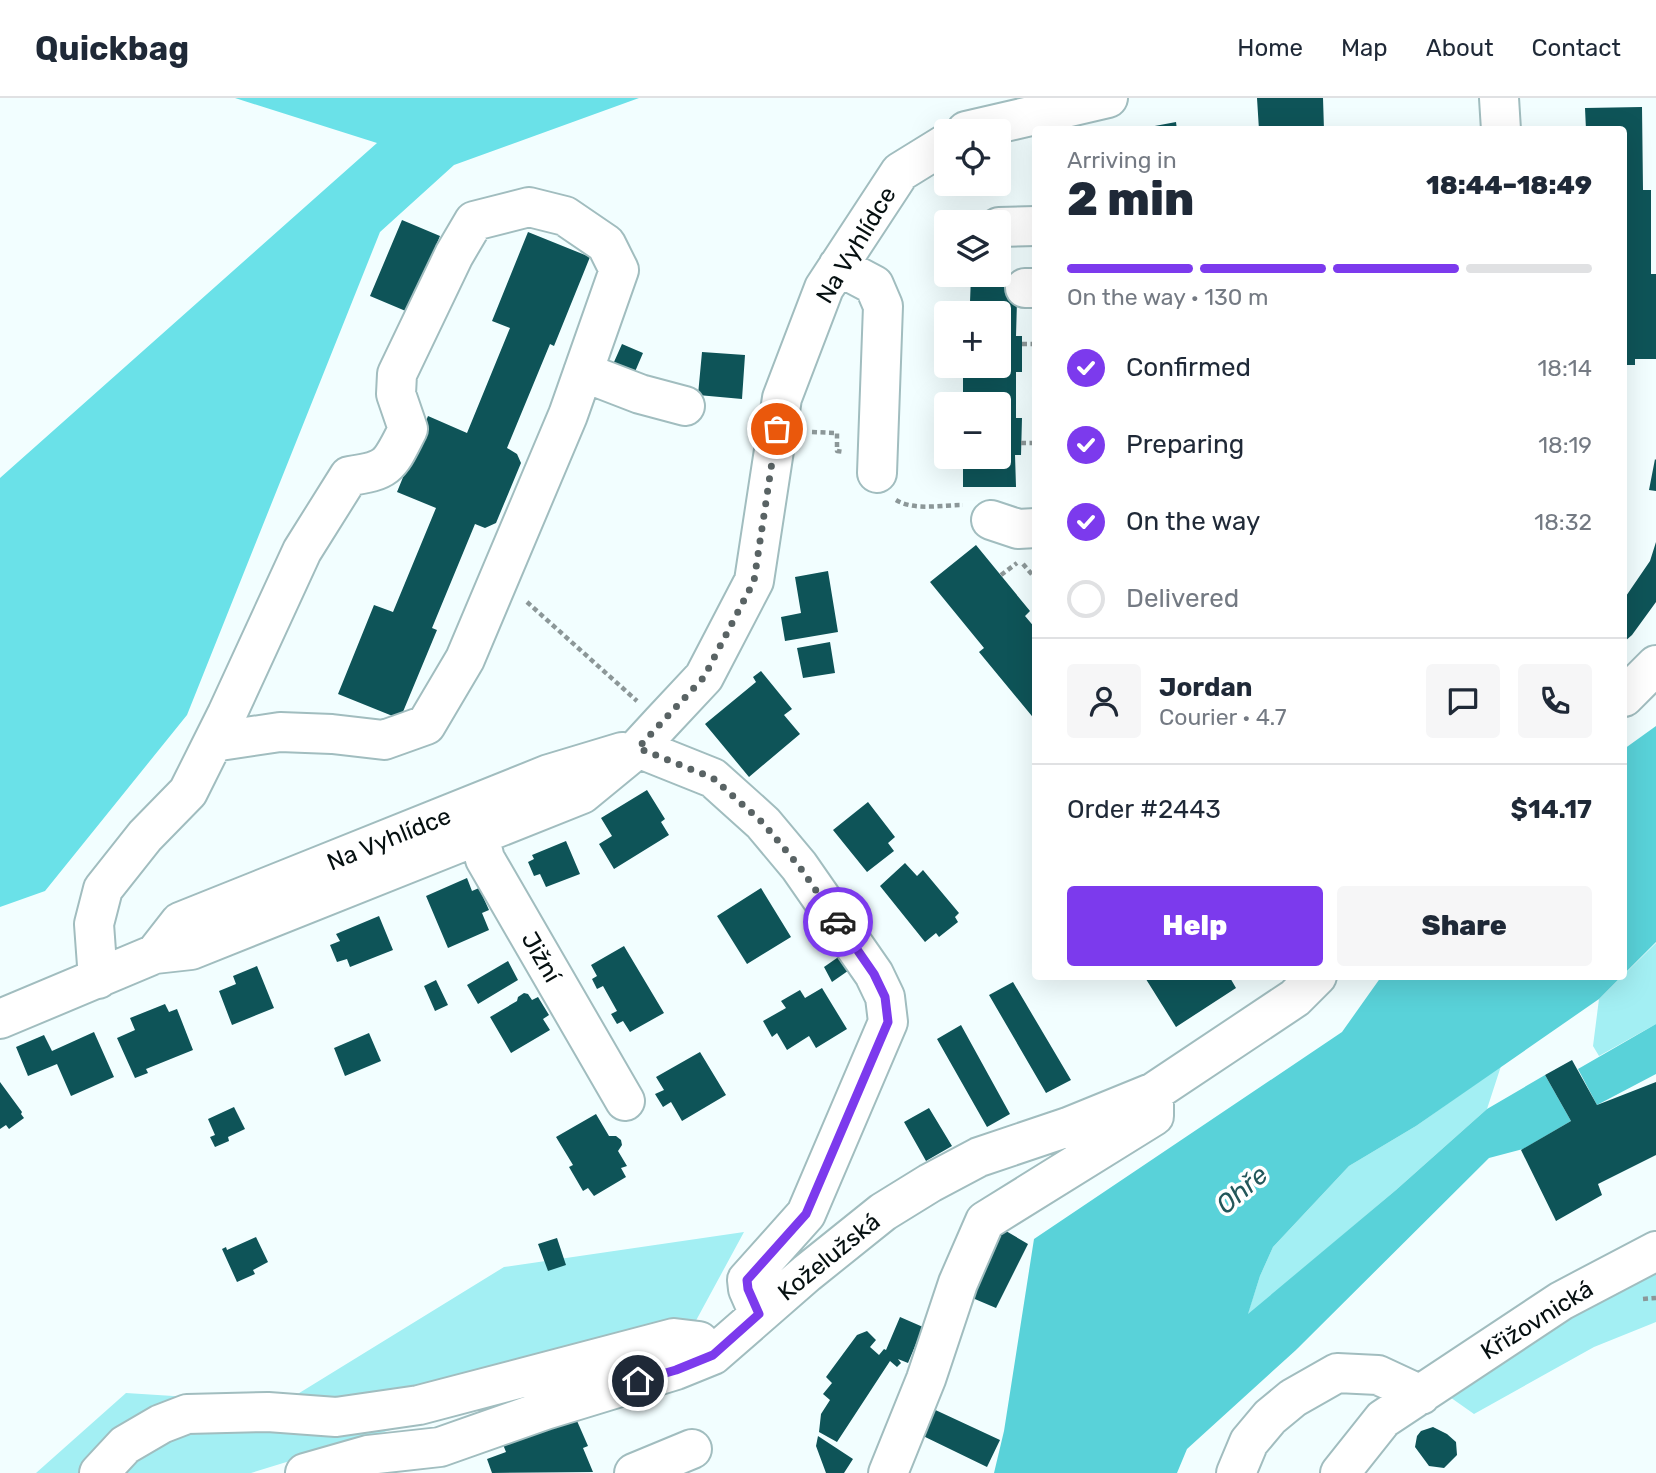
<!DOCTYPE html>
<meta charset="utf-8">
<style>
body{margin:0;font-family:Rubik,sans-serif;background:#f6f6f7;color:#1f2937;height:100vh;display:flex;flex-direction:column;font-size:26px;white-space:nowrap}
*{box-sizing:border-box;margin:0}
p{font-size:23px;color:#747a83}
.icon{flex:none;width:38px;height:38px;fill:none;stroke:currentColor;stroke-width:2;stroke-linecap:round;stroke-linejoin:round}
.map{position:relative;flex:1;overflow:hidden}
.sheet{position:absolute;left:1032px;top:28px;width:595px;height:854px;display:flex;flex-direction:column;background:#fff;border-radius:7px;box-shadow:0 7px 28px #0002}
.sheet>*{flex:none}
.buttons{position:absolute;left:934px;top:21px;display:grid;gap:14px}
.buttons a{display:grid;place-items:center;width:77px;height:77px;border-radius:7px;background:#fff;box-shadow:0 7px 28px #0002;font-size:35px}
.pin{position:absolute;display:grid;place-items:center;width:60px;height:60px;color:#fff;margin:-30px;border:4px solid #fff;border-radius:50%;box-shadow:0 2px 7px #0007}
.courier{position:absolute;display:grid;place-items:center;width:70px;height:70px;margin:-35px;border:5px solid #7c3aed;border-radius:50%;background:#fff;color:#222;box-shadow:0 2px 9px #0007}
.headline em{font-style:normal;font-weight:800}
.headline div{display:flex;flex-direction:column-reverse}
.headline{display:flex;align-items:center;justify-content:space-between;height:119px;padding:0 35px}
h1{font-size:46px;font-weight:800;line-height:52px}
.bar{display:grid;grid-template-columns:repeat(4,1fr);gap:10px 7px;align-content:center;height:84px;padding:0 35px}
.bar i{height:9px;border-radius:5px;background:#e0e1e3}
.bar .active{background:#7c3aed}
.bar p{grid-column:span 4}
.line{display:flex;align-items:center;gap:18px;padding:0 35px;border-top:2px solid #e0e1e3}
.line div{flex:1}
.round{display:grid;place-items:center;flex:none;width:74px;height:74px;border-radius:7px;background:#f6f6f7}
ol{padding:0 35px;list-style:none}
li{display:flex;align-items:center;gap:21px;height:77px}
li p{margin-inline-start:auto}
li .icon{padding:7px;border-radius:50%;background:#7c3aed;color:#fff;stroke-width:4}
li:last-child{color:#747a83}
li i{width:38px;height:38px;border:4px solid #e0e1e3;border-radius:50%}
.button{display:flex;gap:14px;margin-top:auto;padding:14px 35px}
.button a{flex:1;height:80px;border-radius:7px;background:#7c3aed;color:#fff;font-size:28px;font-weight:800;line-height:80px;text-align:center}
.button a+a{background:#f6f6f7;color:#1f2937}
header{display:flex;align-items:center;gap:42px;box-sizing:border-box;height:98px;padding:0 35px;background:#fff;border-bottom:2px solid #e0e1e3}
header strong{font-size:33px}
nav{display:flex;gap:38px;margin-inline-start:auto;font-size:24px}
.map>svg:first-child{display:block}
.green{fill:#a3eff3}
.forest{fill:#6ae1e8}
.water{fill:#59d2d9}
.building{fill:#0e5458}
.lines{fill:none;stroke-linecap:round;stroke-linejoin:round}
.minor-casing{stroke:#a1bdbf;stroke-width:42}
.path{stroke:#8c9798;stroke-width:4.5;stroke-dasharray:5 3.5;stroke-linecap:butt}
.minor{stroke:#fff;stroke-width:38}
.done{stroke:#596364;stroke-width:7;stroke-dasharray:0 12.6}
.route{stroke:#7c3aed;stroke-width:9}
.labels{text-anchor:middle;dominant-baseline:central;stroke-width:7;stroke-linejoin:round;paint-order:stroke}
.street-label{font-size:24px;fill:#061011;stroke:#fff}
.water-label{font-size:26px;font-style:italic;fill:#23575a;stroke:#fff}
</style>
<header>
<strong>Quickbag</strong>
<nav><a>Home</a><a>Map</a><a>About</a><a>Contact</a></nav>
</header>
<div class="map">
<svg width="1656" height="1375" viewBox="0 0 1656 1375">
<rect width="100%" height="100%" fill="#f2feff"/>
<!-- green -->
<path class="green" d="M 1656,845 L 1656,926 L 1599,958 L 1593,948 L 1599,901 Z
M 1501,968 L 1487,1011 L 1396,1092 L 1247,1218 L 1260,1178 L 1273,1149 L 1349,1068 L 1416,1028 Z
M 744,1134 L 686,1241 L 251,1375 L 36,1375 L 126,1295 L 283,1305 L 504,1169 Z
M 1656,1168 L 1656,1224 L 1594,1249 L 1474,1316 L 1447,1297 L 1597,1193 Z"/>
<!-- forest -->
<path class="forest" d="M 235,0 L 639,0 L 454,67 L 380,134 L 187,617 L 45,793 L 0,809 L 0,380 L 377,45 Z"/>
<!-- water -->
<path class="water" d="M 1656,628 L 1656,844 L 1624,876 L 1624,651 Z
M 1381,879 L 1621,879 L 1599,901 L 1416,1028 L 1349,1068 L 1273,1149 L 1260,1178 L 1248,1216 L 1396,1092 L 1487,1011 L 1545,977 L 1571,1023 L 1523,1051 L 1489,1060 L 1296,1252 L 1187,1351 L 1177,1375 L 994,1375 L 1004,1333 L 1034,1141 L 1342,934 Z
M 1656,926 L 1656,976 L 1597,1007 L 1578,971 Z"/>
<!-- building -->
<path class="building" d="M 1257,0 L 1323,0 L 1324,32 L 1259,32 Z
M 1642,9 L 1643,92 L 1651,92 L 1651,176 L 1656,176 L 1656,261 L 1635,261 L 1635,267 L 1624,267 L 1624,32 L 1586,32 L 1585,10 Z
M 1176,24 L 1177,32 L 1144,32 L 1144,30 Z
M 402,122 L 440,138 L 408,214 L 370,198 Z
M 528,134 L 590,159 L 554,248 L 550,246 L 507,350 L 517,356 L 521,365 L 496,425 L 485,430 L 475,426 L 432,530 L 437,532 L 400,621 L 338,596 L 374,507 L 393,514 L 436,410 L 397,394 L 428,318 L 467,335 L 510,230 L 492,223 Z
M 971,178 L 1025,178 L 1017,203 L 1016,238 L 1022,238 L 1022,274 L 1016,274 L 1016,320 L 1022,320 L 1021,357 L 1015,357 L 1016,389 L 963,389 L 963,359 L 999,359 L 999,306 L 963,306 L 963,268 L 999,268 L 999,215 L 964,215 L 964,204 L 970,204 Z
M 622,246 L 643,255 L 631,283 L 610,273 Z
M 702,254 L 745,257 L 742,301 L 698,297 Z
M 1655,361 L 1656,362 L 1656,393 L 1649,392 Z
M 1656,444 L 1656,504 L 1632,537 L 1624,544 L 1624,501 L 1650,463 Z
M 976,447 L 1030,513 L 1025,518 L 1036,531 L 1036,623 L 979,554 L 984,550 L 930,484 Z
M 828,473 L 838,534 L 785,543 L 781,519 L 801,515 L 795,479 Z
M 830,544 L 835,575 L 803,580 L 797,550 Z
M 761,573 L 792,611 L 784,617 L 800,636 L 749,679 L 705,626 L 756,584 L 753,579 Z
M 647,692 L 665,721 L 661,724 L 669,737 L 614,771 L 599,746 L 612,738 L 601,720 Z
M 868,704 L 895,739 L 888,745 L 894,753 L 867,774 L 833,732 Z
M 566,743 L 580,776 L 546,789 L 540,776 L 534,778 L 528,764 L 534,761 L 532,757 Z
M 905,765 L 917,778 L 923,772 L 959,815 L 955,819 L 958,824 L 939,839 L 936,835 L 925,844 L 880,788 Z
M 467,780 L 472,793 L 479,790 L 489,812 L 482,815 L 489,832 L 448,850 L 426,798 Z
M 761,790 L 791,839 L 747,866 L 717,818 Z
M 379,818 L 393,852 L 350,869 L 347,861 L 337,864 L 330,847 L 340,843 L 336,836 Z
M 624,848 L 664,915 L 630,934 L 623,923 L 617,926 L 611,916 L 617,913 L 603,888 L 597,891 L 592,881 L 597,878 L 591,867 Z
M 847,853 L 855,868 L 832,884 L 824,869 Z
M 508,863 L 518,882 L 478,906 L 467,887 Z
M 257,868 L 274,910 L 232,927 L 219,893 L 236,886 L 233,878 Z
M 1144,878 L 1229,878 L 1236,890 L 1176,929 Z
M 436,882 L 448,907 L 435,913 L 424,888 Z
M 1013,884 L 1071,982 L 1046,995 L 989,897 Z
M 822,890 L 847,931 L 816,950 L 809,938 L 787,952 L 777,935 L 772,939 L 763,923 L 786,910 L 781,903 L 800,892 L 805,900 Z
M 524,895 L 528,896 L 532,902 L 538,899 L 549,917 L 543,921 L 550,932 L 511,955 L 490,919 L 517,903 L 518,899 Z
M 165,906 L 169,914 L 177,911 L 193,952 L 146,971 L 148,975 L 135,980 L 117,940 L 135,932 L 130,920 Z
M 961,927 L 1010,1016 L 987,1029 L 937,941 Z
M 94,934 L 114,979 L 71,998 L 57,966 L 28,978 L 16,949 L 44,937 L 52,953 Z
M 369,935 L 381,963 L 345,978 L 334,950 Z
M 700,954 L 726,997 L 682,1023 L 671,1004 L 663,1009 L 655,996 L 664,992 L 656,979 Z
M 1572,962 L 1597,1007 L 1656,984 L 1656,1057 L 1598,1086 L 1602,1097 L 1556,1123 L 1521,1052 L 1571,1023 L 1545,977 Z
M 0,984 L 22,1014 L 21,1016 L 24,1020 L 9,1031 L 6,1027 L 0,1031 Z
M 234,1009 L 245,1031 L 228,1039 L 229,1043 L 215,1049 L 210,1039 L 215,1037 L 208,1021 Z
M 929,1010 L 952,1048 L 926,1063 L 904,1024 Z
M 596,1016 L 609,1038 L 616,1038 L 621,1042 L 622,1047 L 618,1053 L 627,1068 L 621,1070 L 626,1079 L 594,1098 L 588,1090 L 583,1093 L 569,1069 L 573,1067 L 556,1039 Z
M 994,1126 L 1028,1146 L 996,1210 L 963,1196 Z
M 256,1139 L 268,1164 L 253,1172 L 255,1176 L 237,1184 L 222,1151 L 226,1149 L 227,1152 Z
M 557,1140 L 566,1167 L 548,1173 L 538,1146 Z
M 900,1219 L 923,1229 L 908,1265 L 898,1261 L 901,1265 L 897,1269 L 890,1263 L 837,1344 L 819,1334 L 821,1316 L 830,1302 L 823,1296 L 832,1285 L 826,1279 L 857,1237 L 867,1233 L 876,1242 L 870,1249 L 879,1257 L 884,1251 L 886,1252 Z
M 929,1309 L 1000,1342 L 987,1369 L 919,1336 Z
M 574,1316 L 588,1348 L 583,1350 L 593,1374 L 492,1375 L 487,1361 L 506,1354 L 502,1344 Z
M 1433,1329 L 1447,1336 L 1456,1344 L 1457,1357 L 1444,1370 L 1429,1368 L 1415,1349 L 1417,1338 L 1421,1333 Z
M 818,1338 L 853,1361 L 844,1375 L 826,1375 L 816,1348 Z"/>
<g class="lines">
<defs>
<path id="minor" d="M 1499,0 L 1501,32
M 966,33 L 1108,0
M 999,129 L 1036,128
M 838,168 L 874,187 L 883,208 L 877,375
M 1025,190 L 1036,190
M 583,274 L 640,296 L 685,308
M 991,422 L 1018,431 L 1036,430
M 1624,599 L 1656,567
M 638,650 L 713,680 L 763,725 L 799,768 L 874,876 L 885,899 L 888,924 L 806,1116 L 747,1182 L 748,1191 L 759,1216
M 473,714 L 485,761 L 625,1003
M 155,856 L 180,824 L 549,676 L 622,654
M 98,881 L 94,826 L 103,791 L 145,738 L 188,694 L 227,616 L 302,453 L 349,378 C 390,373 390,366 408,331 L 396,296 L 397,276 L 454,157 L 474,123 L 529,109 L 565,118 L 606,146 L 619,172 L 568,317 L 465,561 L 426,627 L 384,642 L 332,636 L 280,634 L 213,644
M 0,921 L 155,856 L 191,852 L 582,696 L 638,650 L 661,625 L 704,579 L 754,483 L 782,300 L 824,190 L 900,74 L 947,45
M 99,1375 L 125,1347 L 161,1326 L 187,1316 L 268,1314 L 336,1319 L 419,1307 L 674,1240 L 699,1243 L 713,1257
M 305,1375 L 368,1357 L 440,1349 L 545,1312 L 676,1272 L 713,1257 L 807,1175 L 883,1114 L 930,1085 L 979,1059 L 1068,1029 L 1154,994 L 1295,900 L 1317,878
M 634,1375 L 692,1351
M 888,1375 L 926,1281 L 958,1185 L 985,1123 L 1154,1018 L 1154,994
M 1236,1375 L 1249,1344 L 1270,1319 L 1293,1300 L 1337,1275 L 1378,1277 L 1421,1297
M 1340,1375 L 1383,1321 L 1561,1203 L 1656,1153"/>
</defs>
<!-- minor casing -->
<use href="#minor" class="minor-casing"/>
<!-- path -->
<path class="path" d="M 1022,246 L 1036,246
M 812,334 L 837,335 L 837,353 L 844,354
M 1021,345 L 1036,345
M 896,402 C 914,413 942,407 963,407
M 1023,466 L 1036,481
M 1001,477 L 1017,465
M 527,504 L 637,603
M 1643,1201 L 1656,1200"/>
<!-- minor -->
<use href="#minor" class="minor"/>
</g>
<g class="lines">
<!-- done -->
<path class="done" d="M 777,331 L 754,483 L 704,579 L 638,650 L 713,680 L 763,725 L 799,768 L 838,824"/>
<!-- route -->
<path class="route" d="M 638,1283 L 676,1272 L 713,1257 L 759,1216 L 748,1191 L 747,1182 L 806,1116 L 888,924 L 885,899 L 874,876 L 838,824"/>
</g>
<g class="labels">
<!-- street labels -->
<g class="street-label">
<text transform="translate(856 147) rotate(-59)">Na Vyhlídce</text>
<text transform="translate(389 741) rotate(-22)">Na Vyhlídce</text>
<text transform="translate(541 859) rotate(60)">Jižní</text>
<text transform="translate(829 1159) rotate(-39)">Koželužská</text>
<text transform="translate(1537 1222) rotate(-32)">Křižovnická</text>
</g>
<!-- water labels -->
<g class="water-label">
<text transform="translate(1242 1092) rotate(-41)">Ohře</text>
</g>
</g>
</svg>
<div class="buttons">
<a><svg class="icon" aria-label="locate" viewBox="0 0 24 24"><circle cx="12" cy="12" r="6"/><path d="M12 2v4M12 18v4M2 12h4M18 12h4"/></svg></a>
<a><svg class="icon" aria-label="layers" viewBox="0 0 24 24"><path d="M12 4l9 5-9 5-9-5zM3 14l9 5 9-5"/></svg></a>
<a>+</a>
<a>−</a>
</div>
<div class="pin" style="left:777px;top:331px;background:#ea580c"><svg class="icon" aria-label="bag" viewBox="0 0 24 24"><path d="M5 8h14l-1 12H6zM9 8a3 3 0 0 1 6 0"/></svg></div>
<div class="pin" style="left:638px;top:1283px;background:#1f2937"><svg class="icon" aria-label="home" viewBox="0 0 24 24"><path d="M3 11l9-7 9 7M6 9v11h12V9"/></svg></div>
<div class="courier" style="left:838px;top:824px"><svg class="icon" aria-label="car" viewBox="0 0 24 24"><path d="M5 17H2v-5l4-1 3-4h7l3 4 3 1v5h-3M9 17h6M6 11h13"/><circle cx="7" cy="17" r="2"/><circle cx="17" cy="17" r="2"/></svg></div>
<section class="sheet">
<div class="headline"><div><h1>2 min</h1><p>Arriving in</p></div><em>18:44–18:49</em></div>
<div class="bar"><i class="active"></i><i class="active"></i><i class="active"></i><i></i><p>On the way · 130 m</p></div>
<ol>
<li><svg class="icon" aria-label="check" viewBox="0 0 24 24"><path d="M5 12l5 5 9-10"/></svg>Confirmed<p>18:14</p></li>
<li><svg class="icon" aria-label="check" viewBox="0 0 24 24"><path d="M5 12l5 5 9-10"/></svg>Preparing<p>18:19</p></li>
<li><svg class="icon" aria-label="check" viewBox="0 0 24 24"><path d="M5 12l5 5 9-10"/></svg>On the way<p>18:32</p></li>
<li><i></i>Delivered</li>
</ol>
<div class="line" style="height:126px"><a class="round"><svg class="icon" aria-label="person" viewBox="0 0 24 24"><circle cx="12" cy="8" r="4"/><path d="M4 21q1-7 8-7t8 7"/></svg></a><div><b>Jordan</b><p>Courier · 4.7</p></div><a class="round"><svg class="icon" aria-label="chat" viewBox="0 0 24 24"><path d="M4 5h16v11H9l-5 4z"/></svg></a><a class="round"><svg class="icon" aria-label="phone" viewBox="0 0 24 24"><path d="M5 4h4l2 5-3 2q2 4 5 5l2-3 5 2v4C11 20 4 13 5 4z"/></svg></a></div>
<div class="line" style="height:91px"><div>Order #2443</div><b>$14.17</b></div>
<div class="button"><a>Help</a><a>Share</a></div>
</section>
</div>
